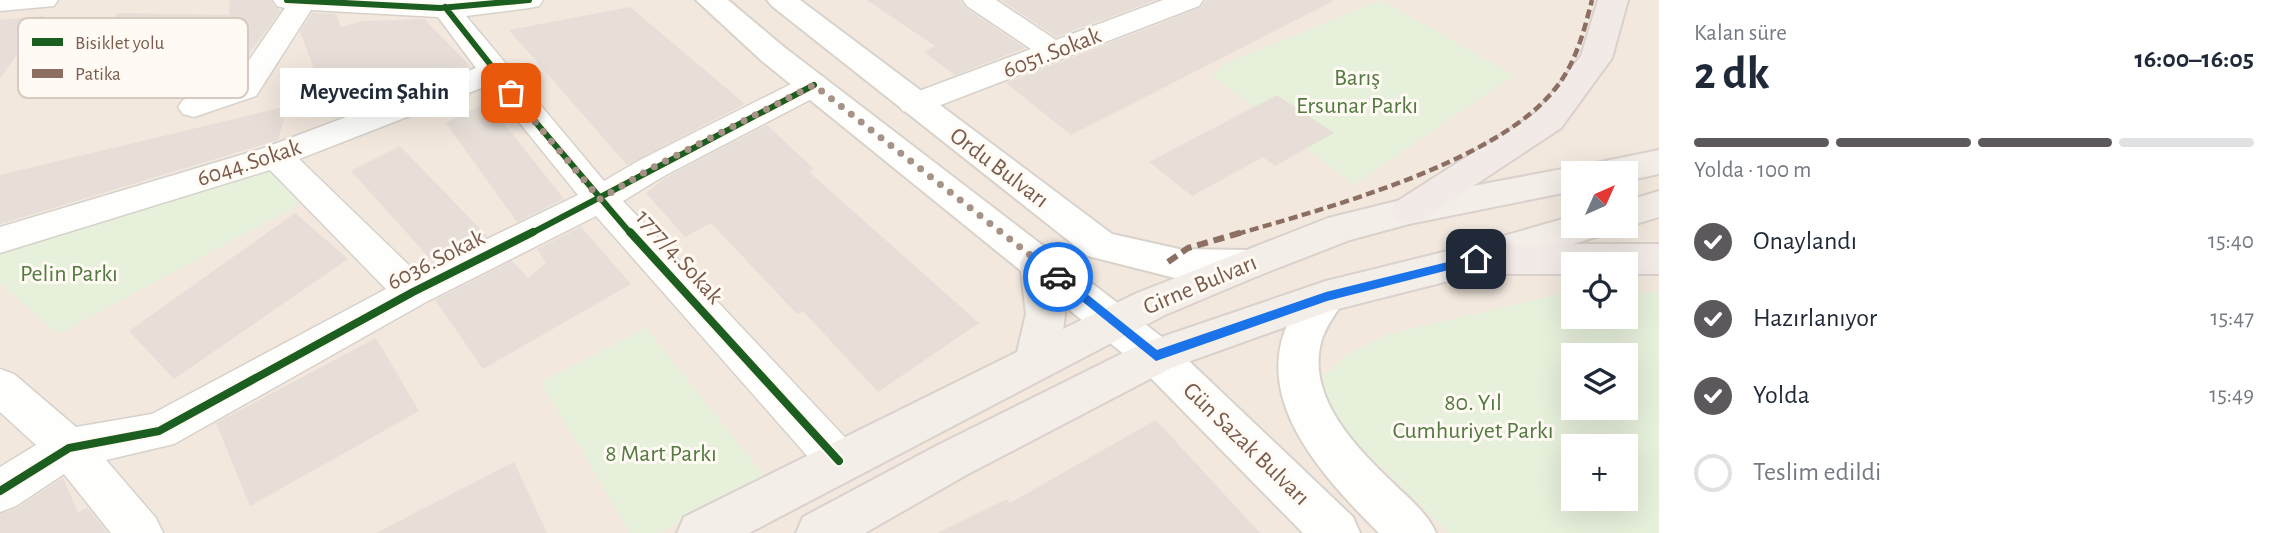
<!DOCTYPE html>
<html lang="tr">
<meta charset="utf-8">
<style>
body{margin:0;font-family:"Alegreya Sans",sans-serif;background:#f2f2f3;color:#1f2937;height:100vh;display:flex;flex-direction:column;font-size:26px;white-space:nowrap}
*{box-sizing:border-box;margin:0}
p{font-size:23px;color:#747a83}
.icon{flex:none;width:38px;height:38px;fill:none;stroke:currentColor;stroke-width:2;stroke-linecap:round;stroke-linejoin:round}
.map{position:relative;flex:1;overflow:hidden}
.panel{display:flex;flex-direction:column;background:#fff;width:630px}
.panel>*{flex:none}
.needle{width:46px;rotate:45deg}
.buttons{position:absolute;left:1561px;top:161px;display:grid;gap:14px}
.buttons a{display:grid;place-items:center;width:77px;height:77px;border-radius:0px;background:#fff;box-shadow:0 7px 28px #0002;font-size:35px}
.pin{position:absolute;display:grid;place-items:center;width:60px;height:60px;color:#fff;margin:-30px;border-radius:14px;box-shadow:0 4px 10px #0006}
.courier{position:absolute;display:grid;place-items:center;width:70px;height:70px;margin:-35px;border:5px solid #1a73e8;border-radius:50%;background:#fff;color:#222;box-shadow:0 2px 9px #0007}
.bubble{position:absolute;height:49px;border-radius:0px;background:#fff;box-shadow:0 7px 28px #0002;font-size:23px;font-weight:700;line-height:49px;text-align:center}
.overview em{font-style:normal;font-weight:700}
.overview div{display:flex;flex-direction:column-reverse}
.overview{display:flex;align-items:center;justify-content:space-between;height:119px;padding:0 35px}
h1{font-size:46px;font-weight:700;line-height:52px}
.bar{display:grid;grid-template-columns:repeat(4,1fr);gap:10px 7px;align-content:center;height:84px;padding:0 35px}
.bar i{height:9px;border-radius:5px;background:#e0e1e3}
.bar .on{background:#5c585b}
.bar p{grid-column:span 4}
ol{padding:0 35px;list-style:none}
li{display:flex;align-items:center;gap:21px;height:77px}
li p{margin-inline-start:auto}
li .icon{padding:7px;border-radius:50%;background:#5c585b;color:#fff;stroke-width:4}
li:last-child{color:#747a83}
li i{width:38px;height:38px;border:4px solid #e0e1e3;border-radius:50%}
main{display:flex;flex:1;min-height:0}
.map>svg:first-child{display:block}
.residential{fill:#f2e8de;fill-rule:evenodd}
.green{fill:#e7f0db;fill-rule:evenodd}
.building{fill:#e6ded7}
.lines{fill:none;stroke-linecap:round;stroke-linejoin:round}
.street-casing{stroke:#d7d1cb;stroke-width:3}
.secondary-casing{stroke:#d9d2cb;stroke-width:4}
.primary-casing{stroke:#dad1cc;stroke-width:4}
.highway-casing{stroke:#dad1cc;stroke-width:4}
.street{fill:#fefefd;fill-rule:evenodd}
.secondary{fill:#fefefd;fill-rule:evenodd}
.primary{fill:#f3eee8;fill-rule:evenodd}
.highway{fill:#f2eae7;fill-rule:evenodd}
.quiet-far1{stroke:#8d6e63;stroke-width:4.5;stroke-dasharray:9 4.5;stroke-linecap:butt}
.quiet{stroke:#8d6e63;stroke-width:6;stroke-dasharray:11 6;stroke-linecap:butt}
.cycleway-far1-casing{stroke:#fffaf3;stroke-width:10}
.cycleway-casing{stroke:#fffaf3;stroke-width:12}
.cycleway-far1{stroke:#1b5e20;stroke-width:6}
.cycleway{stroke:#1b5e20;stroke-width:8}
.route{fill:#1a73e8}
.done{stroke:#a69286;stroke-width:7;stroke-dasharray:0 12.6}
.labels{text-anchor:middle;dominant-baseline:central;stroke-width:6;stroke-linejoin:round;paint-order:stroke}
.street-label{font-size:24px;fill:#7a5c4d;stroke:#fffaf3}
.park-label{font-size:24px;fill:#537a41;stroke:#fffaf3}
.key{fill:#fffaf3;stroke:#d7cbc1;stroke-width:2}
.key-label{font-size:19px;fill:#7a5c4d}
</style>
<main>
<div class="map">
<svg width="1659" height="533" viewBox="0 0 1659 533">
<rect width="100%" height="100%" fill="#f9f5f0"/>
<!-- residential -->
<path class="residential" d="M 0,0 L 1659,0 L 1659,533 L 0,533 ZM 1573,173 L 1626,173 L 1626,226 L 1573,226 ZM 1573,264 L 1626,264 L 1626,317 L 1573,317 ZM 1573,355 L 1626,355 L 1626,408 L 1573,408 ZM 1573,446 L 1626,446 L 1626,499 L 1573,499 Z"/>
<!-- green -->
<path class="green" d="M 1381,0 L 1514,75 L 1354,185 L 1212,75 L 1224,64 Z
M 273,165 L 299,205 L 58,334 L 0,283 L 0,245 Z
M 1659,292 L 1659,533 L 1449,533 L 1335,422 L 1322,377 L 1348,354 L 1388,334 L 1565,293 L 1573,293 L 1573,317 L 1626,317 L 1626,293 ZM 1573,355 L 1626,355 L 1626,408 L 1573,408 ZM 1573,446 L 1626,446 L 1626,499 L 1573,499 Z
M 646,328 L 765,477 L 659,533 L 630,533 L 541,382 Z"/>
<!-- building -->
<path class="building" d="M 230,0 L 270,0 L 275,7 L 281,10 L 230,79 L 47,80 L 118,13 L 229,15 Z
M 867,0 L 960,0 L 966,8 L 1025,48 L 955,75 L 924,52 L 935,46 Z
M 1001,0 L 1156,0 L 1056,37 Z
M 1206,0 L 1335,0 L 1071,135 L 1006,83 L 1200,8 Z
M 630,7 L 745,104 L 627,165 L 509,30 Z
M 312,13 L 336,14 L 341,27 L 363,21 L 424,19 L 471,67 L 333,119 L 325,97 L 355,90 L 354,79 L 318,79 L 300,32 Z
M 44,16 L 0,79 L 0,20 Z
M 1277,95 L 1334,133 L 1275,166 L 1263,157 L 1192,196 L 1149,162 Z
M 487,102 L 564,199 L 517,222 L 446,123 Z
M 288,106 L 278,140 L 0,224 L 0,175 Z
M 767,125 L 814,169 L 809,172 L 979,323 L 878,392 L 803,311 L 797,314 L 711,223 L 685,237 L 646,193 L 665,178 Z
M 400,146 L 487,236 L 433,262 L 351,171 Z
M 295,213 L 348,259 L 174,379 L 129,331 Z
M 581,227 L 631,284 L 483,369 L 435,300 L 512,261 L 528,278 L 546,263 L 537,249 Z
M 376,338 L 419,411 L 250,506 L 216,423 Z
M 1156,420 L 1260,533 L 937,533 L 1007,499 L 1010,503 Z
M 514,462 L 547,533 L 376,533 Z
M 63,478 L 78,513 L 87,507 L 108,533 L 0,533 L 0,514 L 17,508 Z"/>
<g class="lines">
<defs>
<path id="street" d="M 0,0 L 58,0 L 54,6 L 0,11 Z
M 273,0 L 543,0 L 539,6 L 529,8 L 466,16 L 604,181 L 640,160 L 803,78 L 814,75 L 825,78 L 829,85 L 825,92 L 664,176 L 623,201 L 854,447 L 861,461 L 854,475 L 839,481 L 824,475 L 596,216 L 426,302 L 174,444 L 106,460 L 156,518 L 163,533 L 111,533 L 64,474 L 16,506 L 0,512 L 0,467 L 36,445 L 0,412 L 0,369 L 14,374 L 76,427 L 152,414 L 386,289 L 270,170 L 0,253 L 0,227 L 264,148 L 476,68 L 438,17 L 311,10 L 256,96 L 194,117 L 183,114 L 178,107 L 183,100 L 234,82 L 285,8 L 277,6 ZM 489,85 L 578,195 L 417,273 L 299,159 Z
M 963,0 L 996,0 L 1056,40 L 1163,0 L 1203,0 L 1199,6 L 925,111 L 914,114 L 903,111 L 898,104 L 903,97 L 1031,49 L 967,6 Z"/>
<path id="secondary" d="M 696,0 L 728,0 L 784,47 L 1171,344 L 1353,517 L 1360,533 L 1303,533 L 1141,368 L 762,61 Z
M 767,0 L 800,0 L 1112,234 L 1179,249 L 1246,250 L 1260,255 L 1265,265 L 1260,275 L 1246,280 L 1179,279 L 1088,256 L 772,6 Z
M 1326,281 L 1340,286 L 1346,297 C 1338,311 1327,324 1322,339 C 1305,395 1354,445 1391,481 C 1408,498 1426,511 1436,533 L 1379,533 C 1325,479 1249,400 1290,319 C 1299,302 1308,287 1326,281 Z"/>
<path id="primary" d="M 1659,150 L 1659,174 L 1626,181 L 1626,173 L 1573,173 L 1573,191 L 1409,224 L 1350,240 L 1260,275 L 1165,315 L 749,533 L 677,533 L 684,517 L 1017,352 L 1026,314 L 1020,263 L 1025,253 L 1039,248 L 1053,253 C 1064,274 1068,306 1063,329 L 1137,293 L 1328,218 L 1409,198 L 1573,167 L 1586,172 L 1591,164 Z
M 1659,191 L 1659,217 L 1626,227 L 1621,226 L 1626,226 L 1626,201 Z
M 1573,216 L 1573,226 L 1605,226 L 1599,236 L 1476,274 L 1330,311 L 1171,368 L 968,474 L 865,533 L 796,533 L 803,517 L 936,446 L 1141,344 L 1326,281 L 1476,244 Z"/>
<path id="highway" d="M 1598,0 L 1628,0 L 1612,58 L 1561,128 L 1422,220 L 1409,224 L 1396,220 L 1391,211 L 1396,202 L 1537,112 L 1581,56 Z
M 1476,244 L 1659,244 L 1659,274 L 1626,274 L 1626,264 L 1573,264 L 1573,274 L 1476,274 L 1462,269 L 1457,259 L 1462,249 Z"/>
</defs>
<!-- street casing -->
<use href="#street" class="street-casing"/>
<!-- secondary casing -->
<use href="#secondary" class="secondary-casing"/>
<!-- primary casing -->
<use href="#primary" class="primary-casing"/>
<!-- highway casing -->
<use href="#highway" class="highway-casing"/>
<!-- street -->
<use href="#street" class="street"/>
<!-- secondary -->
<use href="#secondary" class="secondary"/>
<!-- primary -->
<use href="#primary" class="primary"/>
<!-- highway -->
<use href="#highway" class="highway"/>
<!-- quiet-far1 -->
<path class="quiet-far1" d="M 1237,234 C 1327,208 1496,163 1555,89 C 1576,63 1584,31 1592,0"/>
<!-- quiet -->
<path class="quiet" d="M 1168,262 L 1188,248 L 1243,232"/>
<defs>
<path id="cycleway-far1" d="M 287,0 L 440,8 L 529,0
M 445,7 L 538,125 L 631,234
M 530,234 L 814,85"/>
<path id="cycleway" d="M 630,232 L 839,461
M 0,491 L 69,448 L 159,431 L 413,292 L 533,232"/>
</defs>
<!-- cycleway-far1 casing -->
<use href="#cycleway-far1" class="cycleway-far1-casing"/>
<!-- cycleway casing -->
<use href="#cycleway" class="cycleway-casing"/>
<!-- cycleway-far1 -->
<use href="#cycleway-far1" class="cycleway-far1"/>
<!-- cycleway -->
<use href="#cycleway" class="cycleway"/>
</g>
<!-- route -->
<path class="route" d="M 1476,255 L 1481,259 L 1480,262 L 1327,301 L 1156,361 L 1052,277 L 1054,274 L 1062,274 L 1157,350 L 1326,292 Z"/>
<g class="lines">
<!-- done -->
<path class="done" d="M 511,93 L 600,199 L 652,168 L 814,85 L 1058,277"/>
</g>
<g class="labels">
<!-- street labels -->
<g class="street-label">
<text transform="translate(1052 53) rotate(-21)">6051.Sokak</text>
<text transform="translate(249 163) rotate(-18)">6044.Sokak</text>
<text transform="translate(999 168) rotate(37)">Ordu Bulvarı</text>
<text transform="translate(679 257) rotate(48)">1777/4.Sokak</text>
<text transform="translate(436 260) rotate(-27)">6036.Sokak</text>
<text transform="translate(1200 285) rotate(-23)">Girne Bulvarı</text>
<text transform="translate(1246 444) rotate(44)">Gün Sazak Bulvarı</text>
</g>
<!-- park labels -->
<g class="park-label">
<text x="1357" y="78">Barış<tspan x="1357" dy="28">Ersunar Parkı</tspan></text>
<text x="69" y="274">Pelin Parkı</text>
<text x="1473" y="403">80. Yıl<tspan x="1473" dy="28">Cumhuriyet Parkı</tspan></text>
<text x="661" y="454">8 Mart Parkı</text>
</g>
</g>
<!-- legend -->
<rect x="18" y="18" width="230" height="80" rx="10" class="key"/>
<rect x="32" y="38" width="31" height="8" fill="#1b5e20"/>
<rect x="32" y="69" width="31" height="9" fill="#8d6e63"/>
<g class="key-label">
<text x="75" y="49">Bisiklet yolu</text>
<text x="75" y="80">Patika</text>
</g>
</svg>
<div class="buttons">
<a><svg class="needle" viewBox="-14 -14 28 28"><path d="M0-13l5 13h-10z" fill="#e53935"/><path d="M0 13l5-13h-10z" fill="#747a83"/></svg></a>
<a><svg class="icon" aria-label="locate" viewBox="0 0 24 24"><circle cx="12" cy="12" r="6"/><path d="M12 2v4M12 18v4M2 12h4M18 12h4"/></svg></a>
<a><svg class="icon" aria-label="layers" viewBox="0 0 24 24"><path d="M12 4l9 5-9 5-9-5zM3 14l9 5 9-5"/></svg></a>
<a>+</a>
</div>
<div class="pin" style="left:511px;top:93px;background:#ea580c"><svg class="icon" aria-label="bag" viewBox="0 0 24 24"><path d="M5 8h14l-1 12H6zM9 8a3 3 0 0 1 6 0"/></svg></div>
<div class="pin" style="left:1476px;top:259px;background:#1f2937"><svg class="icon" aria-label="home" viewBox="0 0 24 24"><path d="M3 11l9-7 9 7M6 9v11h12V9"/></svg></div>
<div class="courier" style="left:1058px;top:277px"><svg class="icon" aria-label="car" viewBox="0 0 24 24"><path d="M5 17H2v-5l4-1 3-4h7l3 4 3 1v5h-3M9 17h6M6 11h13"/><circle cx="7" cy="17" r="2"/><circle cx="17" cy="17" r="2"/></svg></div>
<div class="bubble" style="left:280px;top:68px;width:189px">Meyvecim Şahin</div>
</div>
<section class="panel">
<div class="overview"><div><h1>2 dk</h1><p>Kalan süre</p></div><em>16:00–16:05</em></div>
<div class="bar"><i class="on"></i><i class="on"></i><i class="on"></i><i></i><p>Yolda · 100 m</p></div>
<ol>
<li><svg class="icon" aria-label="check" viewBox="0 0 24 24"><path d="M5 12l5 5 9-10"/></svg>Onaylandı<p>15:40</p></li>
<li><svg class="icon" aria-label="check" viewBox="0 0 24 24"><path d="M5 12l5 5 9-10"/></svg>Hazırlanıyor<p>15:47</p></li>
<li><svg class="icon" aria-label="check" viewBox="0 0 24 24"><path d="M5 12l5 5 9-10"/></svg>Yolda<p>15:49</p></li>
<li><i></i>Teslim edildi</li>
</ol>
</section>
</main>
